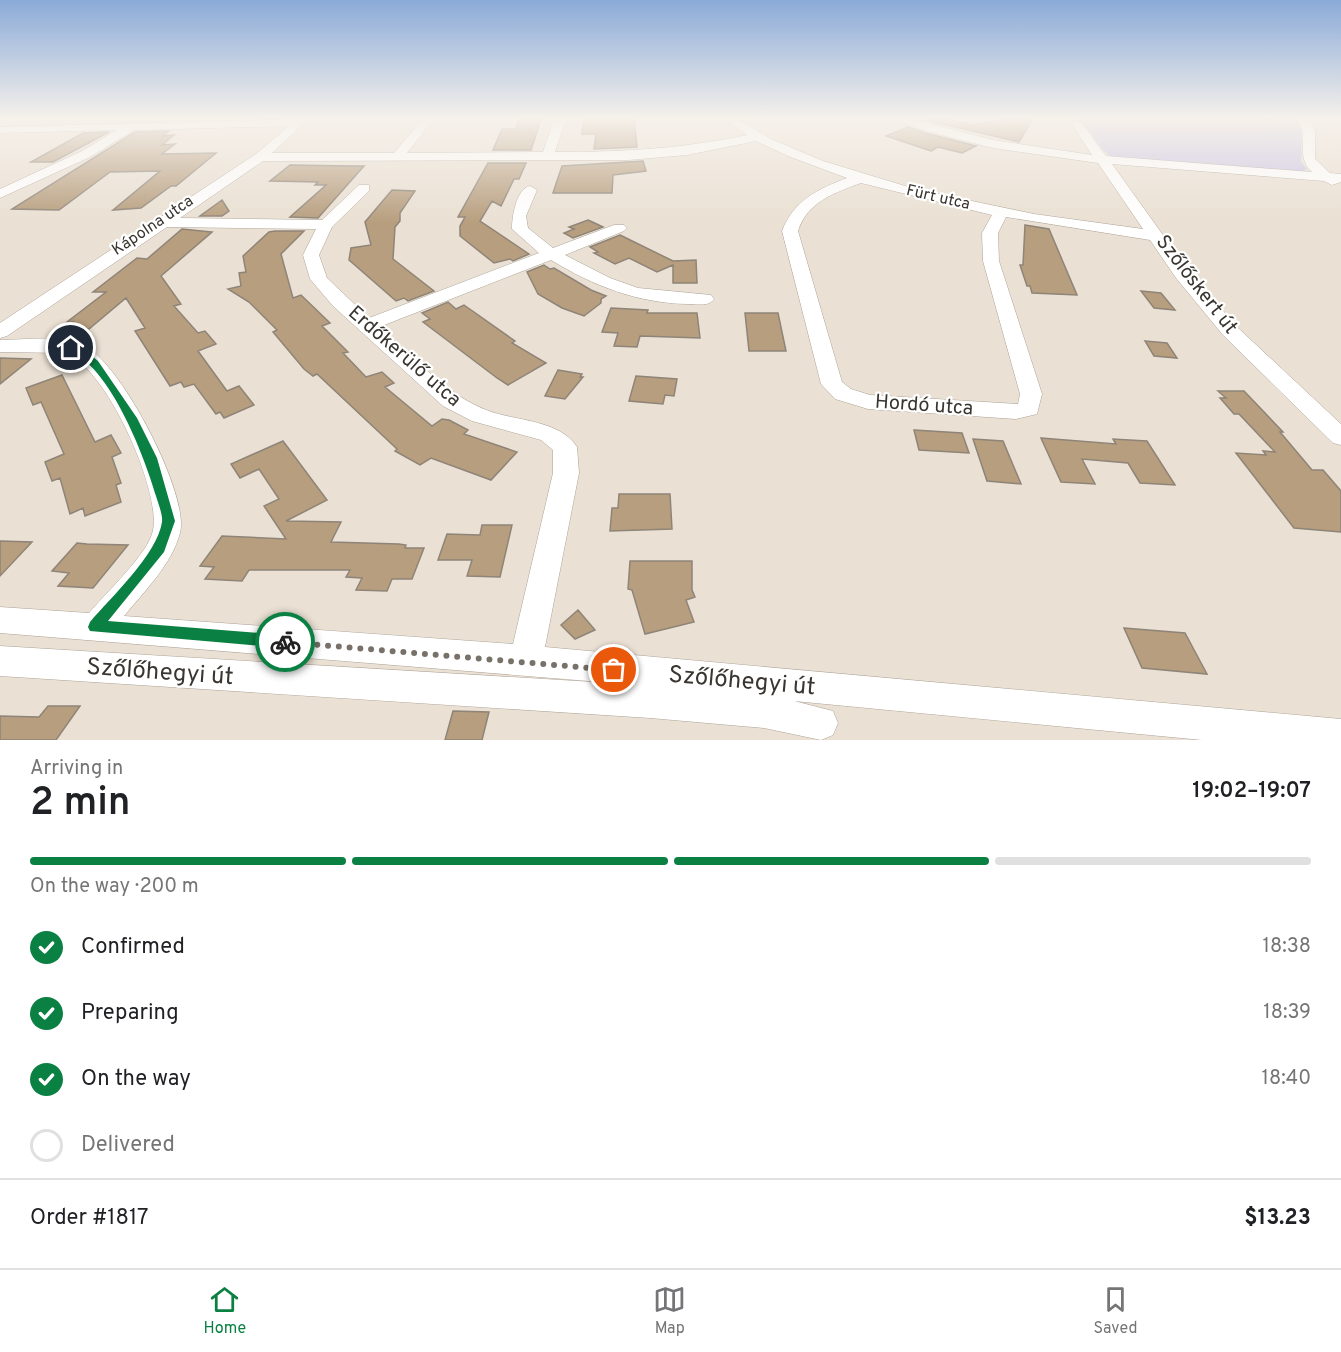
<!DOCTYPE html>
<meta charset="utf-8">
<style>
body{margin:0;font-family:Overpass,sans-serif;background:#f2f2f2;color:#202124;height:100vh;display:flex;flex-direction:column;font-size:22px;white-space:nowrap}
*{box-sizing:border-box;margin:0}
p{font-size:20px;color:#757577}
.icon{flex:none;width:33px;height:33px;fill:none;stroke:currentColor;stroke-width:2;stroke-linecap:round;stroke-linejoin:round}
.map{position:relative;height:740px;overflow:hidden}
.side{display:flex;flex-direction:column;background:#fff;flex:1}
.side>*{flex:none}
.pin{position:absolute;display:grid;place-items:center;width:51px;height:51px;color:#fff;margin:-26px;border:3px solid #fff;border-radius:50%;box-shadow:0 2px 6px #0007}
.courier{position:absolute;display:grid;place-items:center;width:60px;height:60px;margin:-30px;border:4px solid #0b8043;border-radius:50%;background:#fff;color:#222;box-shadow:0 2px 8px #0007}
.summary em{font-style:normal;font-weight:600}
.summary div{display:flex;flex-direction:column-reverse}
.summary{display:flex;align-items:center;justify-content:space-between;height:102px;padding:0 30px}
h1{font-size:39px;font-weight:600;line-height:45px}
.bar{display:grid;grid-template-columns:repeat(4,1fr);gap:9px 6px;align-content:center;height:72px;padding:0 30px}
.bar i{height:8px;border-radius:4px;background:#e0e0e0}
.bar .on{background:#0b8043}
.bar p{grid-column:span 4}
.line{display:flex;align-items:center;gap:15px;padding:0 30px;border-top:2px solid #e0e0e0}
.line div{flex:1}
ol{padding:0 30px;list-style:none}
li{display:flex;align-items:center;gap:18px;height:66px}
li p{margin-inline-start:auto}
li .icon{padding:6px;border-radius:50%;background:#0b8043;color:#fff;stroke-width:4}
li:last-child{color:#757577}
li i{width:33px;height:33px;border:3px solid #e0e0e0;border-radius:50%}
.menu{display:flex;justify-content:space-around;align-items:center;height:84px;border-top:2px solid #e0e0e0;background:#fff;font-size:16px;color:#757577}
.menu a{display:grid;justify-items:center;gap:3px}
.menu .on{color:#0b8043}
.map>svg:first-child{display:block}
.green{fill:#c7c2e3}
.building{fill:#b79e7e;stroke:#8e8478;stroke-width:1.5}
.lines{fill:none;stroke-linecap:round;stroke-linejoin:round}
.minor-casing{stroke:#ada397;stroke-width:1}
.minor{fill:#fff;fill-rule:evenodd}
.route{fill:#0b8043}
.done{stroke:#777169;stroke-width:6;stroke-dasharray:0 10.8}
.labels{text-anchor:middle;dominant-baseline:central;stroke-width:4.5;stroke-linejoin:round;paint-order:stroke}
.far-street-label{font-size:16px;fill:#393530;stroke:#fff}
.street-label{font-size:20px;fill:#393530;stroke:#fff}
.near-street-label{font-size:24px;fill:#393530;stroke:#fff}
</style>
<div class="map">
<svg width="1341" height="740" viewBox="0 0 1341 740">
<rect width="100%" height="100%" fill="#eae0d3"/>
<!-- green -->
<path class="green" d="M 1073,119 L 1296,119 L 1302,131 L 1301,162 L 1307,169 L 1302,172 L 1116,158 C 1096,152 1094,126 1073,119 Z"/>
<!-- building -->
<path class="building" d="M 519,119 L 541,119 L 531,150 L 493,150 L 502,129 L 516,129 Z
M 584,119 L 634,119 L 637,147 L 594,149 L 596,134 L 582,134 Z
M 1008,119 L 1033,119 L 1019,142 L 925,120 L 951,120 L 974,125 Z
M 908,127 L 925,133 L 976,146 L 962,153 L 938,147 L 931,151 L 886,136 Z
M 169,131 L 163,136 L 174,135 L 162,145 L 175,144 L 162,154 L 216,153 L 176,186 L 171,186 L 141,208 L 113,210 L 160,171 L 110,172 L 59,210 L 12,209 L 135,132 Z
M 109,132 L 53,162 L 31,162 L 83,133 Z
M 643,161 L 646,171 L 613,175 L 612,193 L 553,193 L 562,166 Z
M 488,163 L 526,163 L 519,179 L 514,179 L 501,206 L 492,201 L 480,221 L 529,254 L 513,261 L 510,259 L 494,263 L 460,236 L 460,226 L 465,217 L 458,217 Z
M 290,165 L 350,166 L 364,166 L 318,218 L 290,217 L 326,185 L 315,185 L 318,182 L 270,181 Z
M 392,190 L 415,191 L 400,213 L 400,221 L 395,227 L 393,259 L 434,291 L 408,301 L 404,298 L 396,301 L 349,260 L 351,248 L 371,245 L 365,222 Z
M 222,200 L 229,211 L 222,216 L 200,216 Z
M 588,220 L 603,227 L 573,238 L 564,233 L 574,229 L 569,227 Z
M 1025,225 L 1049,229 L 1077,295 L 1032,293 L 1030,286 L 1027,286 L 1020,265 L 1023,265 Z
M 182,229 L 212,232 L 161,276 L 181,304 L 174,306 L 198,333 L 205,331 L 216,344 L 198,351 L 227,391 L 239,386 L 254,405 L 224,418 L 220,412 L 216,414 L 194,384 L 184,387 L 181,382 L 170,386 L 135,331 L 145,328 L 126,298 L 89,329 L 65,328 L 73,322 L 67,322 L 106,292 L 93,292 L 137,258 L 147,259 Z
M 275,231 L 304,231 L 281,254 L 293,298 L 301,295 L 330,323 L 322,326 L 348,352 L 343,353 L 366,377 L 382,372 L 394,383 L 385,387 L 432,426 L 442,419 L 449,420 L 468,430 L 464,434 L 517,452 L 491,480 L 431,458 L 420,465 L 395,451 L 397,449 L 317,374 L 313,376 L 304,369 L 273,332 L 277,330 L 249,302 L 228,289 L 241,286 L 239,273 L 246,272 L 243,256 L 269,232 Z
M 620,235 L 673,261 L 696,260 L 697,283 L 673,283 L 673,265 L 657,272 L 629,258 L 615,264 L 594,253 L 598,252 L 590,247 Z
M 544,265 L 550,269 L 554,268 L 591,290 L 606,296 L 601,299 L 601,303 L 584,316 L 562,308 L 538,294 L 527,272 Z
M 1141,291 L 1161,293 L 1175,310 L 1154,308 Z
M 448,302 L 456,309 L 464,305 L 515,341 L 512,343 L 546,363 L 508,385 L 497,378 L 423,322 L 430,319 L 422,313 Z
M 611,308 L 648,310 L 647,313 L 697,313 L 700,338 L 640,336 L 637,347 L 614,346 L 618,333 L 602,332 Z
M 745,313 L 778,313 L 786,351 L 749,351 Z
M 1145,341 L 1167,343 L 1177,358 L 1154,356 Z
M 0,358 L 31,359 L 0,384 Z
M 558,370 L 582,374 L 580,377 L 583,377 L 565,399 L 545,396 Z
M 62,375 L 95,442 L 111,435 L 121,453 L 112,457 L 121,483 L 116,485 L 121,502 L 85,516 L 83,508 L 70,514 L 60,478 L 52,481 L 45,462 L 64,454 L 41,402 L 33,405 L 26,388 Z
M 636,376 L 677,379 L 674,396 L 665,395 L 663,404 L 629,401 Z
M 1218,391 L 1244,391 L 1283,432 L 1280,432 L 1312,470 L 1323,470 L 1341,491 L 1341,532 L 1294,528 L 1236,453 L 1266,455 L 1263,451 L 1275,452 L 1239,414 L 1234,414 L 1220,398 L 1226,398 Z
M 914,430 L 962,433 L 969,453 L 919,450 Z
M 1041,438 L 1116,444 L 1113,439 L 1147,441 L 1175,485 L 1140,483 L 1128,463 L 1082,459 L 1095,484 L 1061,482 Z
M 973,439 L 1003,441 L 1021,484 L 987,481 Z
M 283,441 L 327,500 L 286,521 L 341,522 L 331,542 L 399,544 L 406,545 L 405,548 L 424,548 L 412,579 L 392,579 L 387,591 L 356,590 L 362,578 L 346,577 L 350,570 L 249,570 L 242,581 L 205,579 L 214,567 L 200,566 L 222,536 L 286,539 L 264,506 L 279,499 L 259,469 L 240,478 L 231,464 Z
M 619,494 L 670,494 L 672,529 L 610,531 L 612,508 L 618,508 Z
M 482,525 L 512,525 L 500,577 L 467,576 L 472,560 L 438,560 L 447,534 L 480,535 Z
M 0,541 L 32,542 L 0,576 Z
M 77,543 L 87,544 L 128,545 L 93,588 L 58,586 L 69,573 L 52,571 Z
M 630,561 L 692,561 L 692,590 L 695,597 L 686,600 L 694,622 L 645,634 L 632,590 L 628,589 Z
M 578,610 L 595,630 L 575,639 L 561,625 Z
M 1124,628 L 1185,633 L 1207,674 L 1142,668 Z
M 48,706 L 80,706 L 56,740 L 0,740 L 0,716 L 39,717 Z
M 453,711 L 489,712 L 482,740 L 445,740 Z"/>
<g class="lines">
<defs>
<path id="minor" d="M 309,119 L 272,153 L 394,153 L 423,119 L 434,119 L 407,153 L 543,152 L 554,119 L 566,119 L 555,152 C 624,152 679,149 747,135 L 726,119 L 738,119 L 771,139 L 823,161 L 915,189 L 1034,214 L 1143,229 L 1098,163 L 993,148 L 926,131 L 894,119 L 911,119 L 993,140 L 1092,155 L 1073,126 L 1062,119 L 1081,122 L 1106,156 L 1312,172 C 1295,156 1309,138 1298,119 L 1310,119 L 1315,131 L 1315,159 L 1330,173 L 1341,174 L 1341,182 L 1332,185 L 1324,181 L 1112,164 L 1188,270 L 1237,327 L 1341,424 L 1341,445 L 1333,443 L 1223,335 L 1176,278 L 1150,240 L 1006,217 L 998,233 L 999,261 L 1042,394 L 1037,414 L 1016,419 L 868,409 L 835,399 L 821,384 L 782,231 C 794,200 818,189 847,178 L 788,156 L 756,141 L 687,155 L 628,160 L 263,161 L 180,218 L 322,220 L 359,185 L 369,185 L 369,191 L 332,227 L 319,255 L 327,278 L 369,318 L 539,253 L 512,229 C 512,217 516,189 530,186 L 537,190 L 526,216 L 528,228 L 553,248 L 614,225 L 624,225 L 627,228 L 624,231 L 565,255 L 610,278 L 638,288 L 711,295 L 714,299 C 709,307 697,304 688,304 C 637,303 594,286 551,260 L 379,327 C 413,356 447,396 489,411 C 516,421 560,420 577,447 L 579,473 L 545,647 L 1341,719 L 1341,740 L 1202,740 L 794,701 L 833,711 L 838,723 L 833,735 L 821,740 L 764,728 L 650,718 L 0,676 L 0,646 L 626,684 L 0,633 L 0,607 L 89,613 C 104,595 150,552 153,530 C 161,490 105,364 64,353 L 0,352 L 0,340 C 27,340 61,334 86,347 C 121,364 190,495 180,533 C 172,564 144,592 124,616 L 513,644 L 553,473 L 553,450 L 541,440 L 472,421 L 443,406 L 333,306 L 310,279 L 303,255 L 316,229 L 167,227 L 7,336 L 0,338 L 0,323 L 256,154 L 289,126 L 134,130 L 90,157 L 0,198 L 0,189 L 82,151 L 117,130 L 0,133 L 0,127 ZM 861,183 L 992,215 L 982,233 L 983,261 L 1020,394 L 1018,404 L 870,395 L 851,389 L 842,382 L 798,231 C 807,202 834,193 861,183 Z"/>
</defs>
<!-- minor casing -->
<use href="#minor" class="minor-casing"/>
<!-- minor -->
<use href="#minor" class="minor"/>
</g>
<!-- sky -->
<linearGradient id="sky" x2="0" y2="1"><stop stop-color="#8baad8"/><stop offset="0.53" stop-color="#f6f1eb"/><stop offset="1" stop-color="#f6f1eb" stop-opacity="0"/></linearGradient>
<rect width="1341" height="223" fill="url(#sky)"/>
<!-- route -->
<path class="route" d="M 68,346 L 85,350 L 98,361 L 137,418 L 157,458 L 175,521 L 164,552 L 108,621 L 285,635 L 292,642 L 290,646 L 285,648 L 90,631 L 88,627 L 90,622 C 111,597 157,555 162,522 C 163,515 158,503 156,496 C 144,455 110,366 68,350 Z"/>
<g class="lines">
<!-- done -->
<path class="done" d="M 285,642 L 614,670"/>
</g>
<g class="labels">
<!-- far-street labels -->
<g class="far-street-label">
<text transform="translate(938 198) rotate(13)">Fürt utca</text>
<text transform="translate(153 226) rotate(-34)">Kápolna utca</text>
</g>
<!-- street labels -->
<g class="street-label">
<text transform="translate(1196 285) rotate(52)">Szőlőskert út</text>
<text transform="translate(404 357) rotate(41)">Erdőkerülő utca</text>
<text transform="translate(924 406) rotate(4)">Hordó utca</text>
</g>
<!-- near-street labels -->
<g class="near-street-label">
<text transform="translate(160 673) rotate(4)">Szőlőhegyi út</text>
<text transform="translate(742 682) rotate(5)">Szőlőhegyi út</text>
</g>
</g>
</svg>
<div class="pin" style="left:614px;top:670px;background:#ea580c"><svg class="icon" aria-label="bag" viewBox="0 0 24 24"><path d="M5 8h14l-1 12H6zM9 8a3 3 0 0 1 6 0"/></svg></div>
<div class="pin" style="left:71px;top:348px;background:#1f2937"><svg class="icon" aria-label="home" viewBox="0 0 24 24"><path d="M3 11l9-7 9 7M6 9v11h12V9"/></svg></div>
<div class="courier" style="left:285px;top:642px"><svg class="icon" aria-label="bike" viewBox="0 0 24 24"><circle cx="6" cy="16" r="4"/><circle cx="18" cy="16" r="4"/><path d="M6 16l4-8h5l3 8M10 8l3 8H6M13 5h3"/></svg></div>
</div>
<section class="side">
<div class="summary"><div><h1>2 min</h1><p>Arriving in</p></div><em>19:02–19:07</em></div>
<div class="bar"><i class="on"></i><i class="on"></i><i class="on"></i><i></i><p>On the way · 200 m</p></div>
<ol>
<li><svg class="icon" aria-label="check" viewBox="0 0 24 24"><path d="M5 12l5 5 9-10"/></svg>Confirmed<p>18:38</p></li>
<li><svg class="icon" aria-label="check" viewBox="0 0 24 24"><path d="M5 12l5 5 9-10"/></svg>Preparing<p>18:39</p></li>
<li><svg class="icon" aria-label="check" viewBox="0 0 24 24"><path d="M5 12l5 5 9-10"/></svg>On the way<p>18:40</p></li>
<li><i></i>Delivered</li>
</ol>
<div class="line" style="height:78px"><div>Order #1817</div><b>$13.23</b></div>
</section>
<nav class="menu">
<a class="on"><svg class="icon" aria-label="home" viewBox="0 0 24 24"><path d="M3 11l9-7 9 7M6 9v11h12V9"/></svg>Home</a>
<a><svg class="icon" aria-label="map" viewBox="0 0 24 24"><path d="M3 6l6-2 6 2 6-2v14l-6 2-6-2-6 2zM9 4v14M15 6v14"/></svg>Map</a>
<a><svg class="icon" aria-label="saved" viewBox="0 0 24 24"><path d="M7 4h10v16l-5-4-5 4z"/></svg>Saved</a>
</nav>
